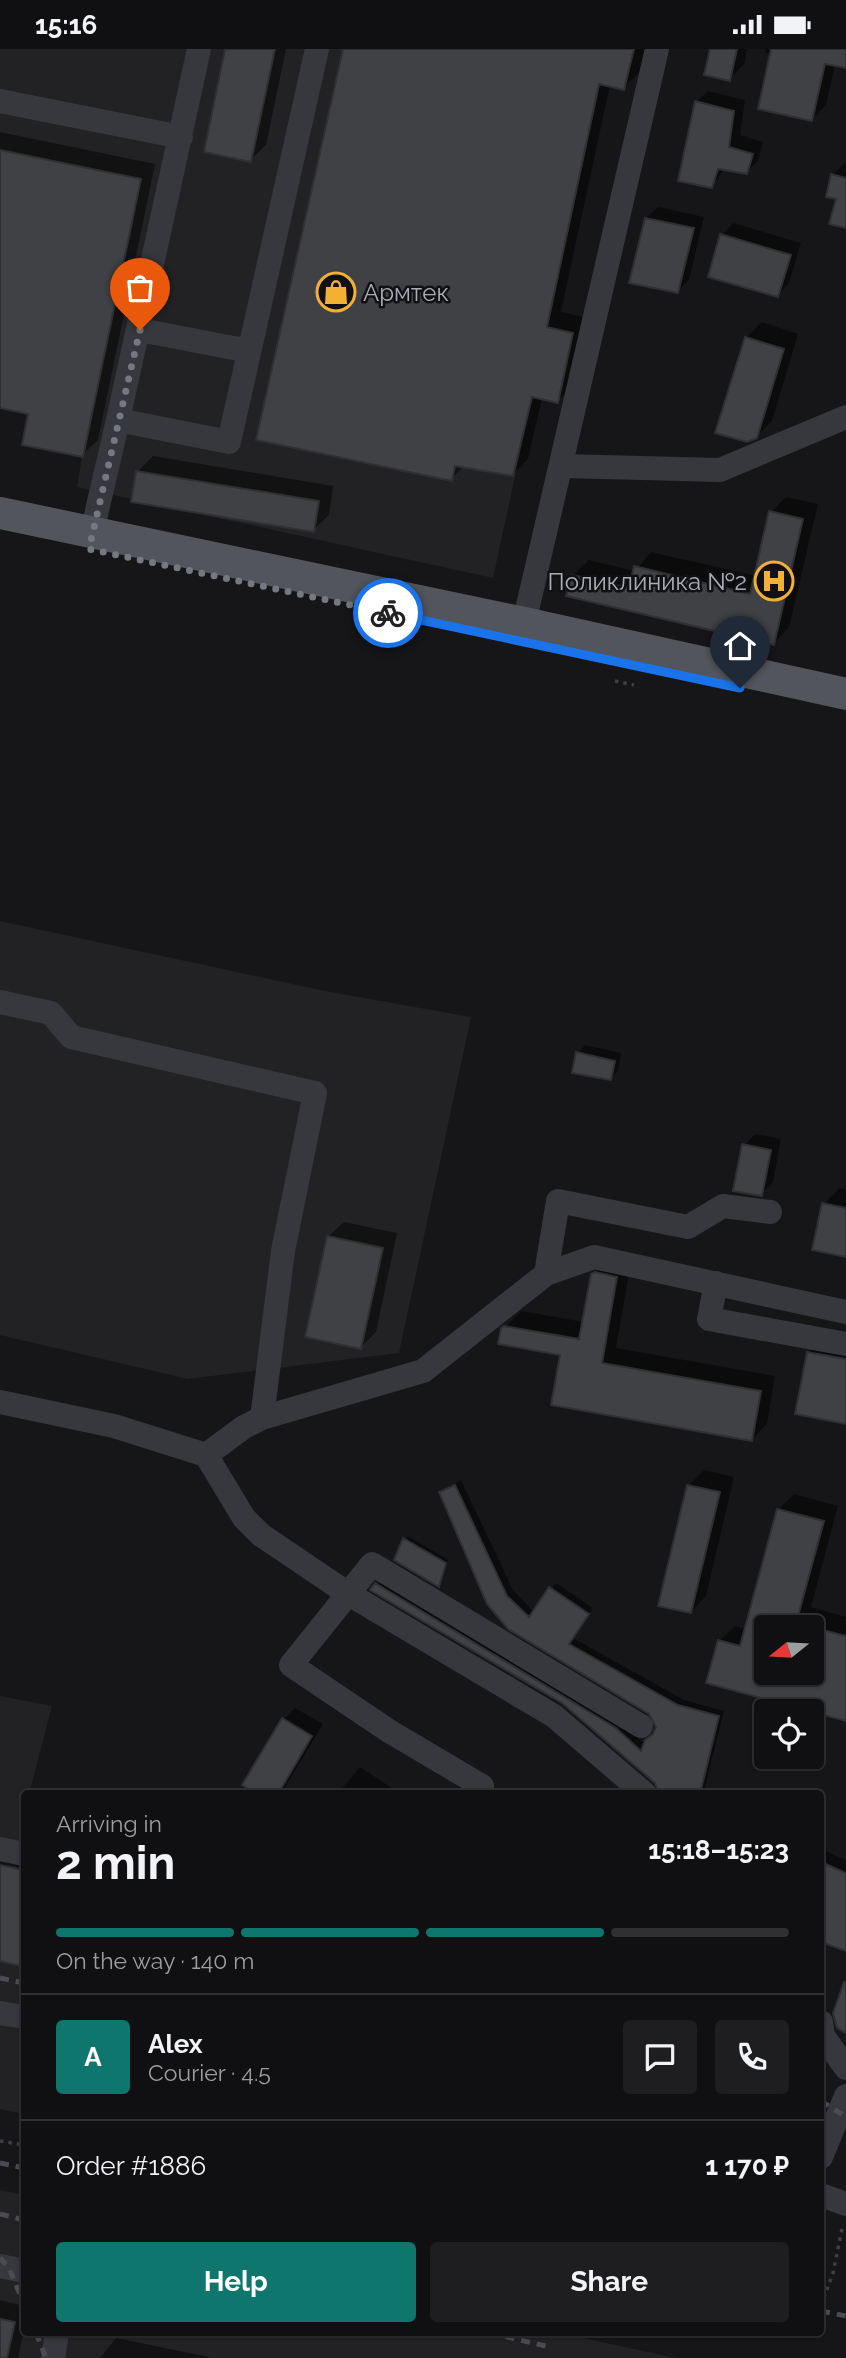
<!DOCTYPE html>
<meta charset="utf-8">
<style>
body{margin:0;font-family:Raleway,sans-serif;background:#1e1e20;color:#f1f3f6;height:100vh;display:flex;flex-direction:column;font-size:26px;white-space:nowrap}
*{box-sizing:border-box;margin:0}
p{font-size:23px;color:#9c9d9f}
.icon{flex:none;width:38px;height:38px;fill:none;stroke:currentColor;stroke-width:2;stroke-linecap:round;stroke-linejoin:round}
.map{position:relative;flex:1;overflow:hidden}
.side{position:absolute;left:21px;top:1741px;width:803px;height:546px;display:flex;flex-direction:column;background:#101012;border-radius:7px;box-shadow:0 2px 5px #0004,0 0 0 2px #303032}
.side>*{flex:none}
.needle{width:46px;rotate:252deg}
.fabs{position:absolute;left:754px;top:1566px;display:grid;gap:14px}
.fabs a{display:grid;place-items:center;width:70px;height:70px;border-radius:7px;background:#101012;box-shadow:0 2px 5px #0004,0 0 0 2px #303032;font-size:35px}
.pin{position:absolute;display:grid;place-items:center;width:60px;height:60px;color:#fff;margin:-72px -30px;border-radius:50% 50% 50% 0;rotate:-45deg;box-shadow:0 0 7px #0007}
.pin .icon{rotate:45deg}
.courier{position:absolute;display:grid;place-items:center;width:70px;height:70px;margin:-35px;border:5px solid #1a73e8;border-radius:50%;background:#fff;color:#222;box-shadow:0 2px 9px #0007}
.overview em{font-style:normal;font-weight:700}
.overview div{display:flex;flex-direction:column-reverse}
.overview{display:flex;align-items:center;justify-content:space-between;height:119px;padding:0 35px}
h1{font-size:46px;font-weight:700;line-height:52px}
.bar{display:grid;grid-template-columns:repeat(4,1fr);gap:10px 7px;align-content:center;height:84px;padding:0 35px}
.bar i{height:9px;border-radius:5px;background:#303032}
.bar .selected{background:#0f766e}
.bar p{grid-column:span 4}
.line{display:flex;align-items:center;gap:18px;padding:0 35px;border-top:2px solid #303032}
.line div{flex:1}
.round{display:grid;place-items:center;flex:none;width:74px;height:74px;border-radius:7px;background:#1e1e20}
.primary-button{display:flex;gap:14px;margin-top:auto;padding:14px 35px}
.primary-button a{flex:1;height:80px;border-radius:7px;background:#0f766e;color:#fff;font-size:28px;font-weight:700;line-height:80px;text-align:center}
.primary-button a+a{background:#1e1e20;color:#f1f3f6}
.status{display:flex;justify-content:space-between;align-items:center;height:49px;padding:0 35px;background:#101012;direction:ltr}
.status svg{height:19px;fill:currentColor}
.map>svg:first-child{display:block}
.built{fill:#222225}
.shadow{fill:#0007;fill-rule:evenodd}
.building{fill:#404145;stroke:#303034;stroke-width:2}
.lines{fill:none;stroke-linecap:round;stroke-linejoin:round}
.path{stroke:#3d3f44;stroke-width:3.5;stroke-dasharray:3.5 5;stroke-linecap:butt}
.minor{stroke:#37383d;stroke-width:24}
.major{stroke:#53555c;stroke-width:32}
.rail{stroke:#4a4c52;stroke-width:5;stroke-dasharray:9 7;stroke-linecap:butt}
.done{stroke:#757880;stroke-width:7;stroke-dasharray:0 12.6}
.route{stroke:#1a73e8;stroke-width:9}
.labels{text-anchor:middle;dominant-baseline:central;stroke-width:5;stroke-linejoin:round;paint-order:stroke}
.poi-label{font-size:24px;fill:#a8adb8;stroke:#111113;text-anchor:start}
</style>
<div class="status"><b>15:16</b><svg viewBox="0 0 49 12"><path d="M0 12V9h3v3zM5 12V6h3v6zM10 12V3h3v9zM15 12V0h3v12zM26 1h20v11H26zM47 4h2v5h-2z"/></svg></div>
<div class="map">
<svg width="846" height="2309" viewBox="0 0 846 2309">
<rect width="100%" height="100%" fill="#161618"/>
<!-- built -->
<path class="built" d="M 0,0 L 608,0 L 493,529 L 77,438 L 82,408 L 22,396 L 28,365 L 0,359 Z
M 0,872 L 325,942 L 471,968 L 399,1304 L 188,1330 L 0,1286 Z
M 0,1647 L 52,1657 L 29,1745 L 24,1745 L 24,2065 L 0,2060 Z
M 0,2141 L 24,2146 L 24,2284 L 561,2284 L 675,2309 L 0,2309 Z"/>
<!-- shadow -->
<path class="shadow" d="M 227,0 L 286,0 L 266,96 L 250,111 Z
M 345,0 L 645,0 L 639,24 L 623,39 L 610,36 L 561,263 L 588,269 L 573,337 L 557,352 L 542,349 L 528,410 L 513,425 L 464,417 L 451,430 Z
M 712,0 L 747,0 L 744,15 L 730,30 Z
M 766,0 L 846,0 L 846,17 L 835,15 L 826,56 L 812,70 L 772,5 L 765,4 Z
M 708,42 L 745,51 L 740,86 L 763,93 L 758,112 L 746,123 L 725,119 L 712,137 L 696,53 Z
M 0,83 L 155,115 L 98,391 L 82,406 L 30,364 L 0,357 Z
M 846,113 L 846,177 L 832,126 Z
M 658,158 L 704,168 L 689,231 L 677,242 L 646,169 Z
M 733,174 L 801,194 L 789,234 L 778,246 L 722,186 Z
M 762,273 L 798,285 L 772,372 L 756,388 L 746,289 Z
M 153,407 L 333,437 L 329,466 L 313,481 L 138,422 Z
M 786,448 L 818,455 L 789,578 L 774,594 L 573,526 L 589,511 L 635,522 L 651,503 L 756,527 L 771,463 Z
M 585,996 L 621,1004 L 618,1022 L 610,1029 L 578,1004 Z
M 755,1085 L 781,1090 L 773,1133 L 761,1145 L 744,1096 Z
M 840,1139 L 846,1141 L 846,1206 L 824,1155 Z
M 344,1173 L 397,1184 L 376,1283 L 361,1298 L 328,1188 Z
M 608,1210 L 631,1213 L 616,1299 L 775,1327 L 767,1375 L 752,1390 L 506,1278 L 521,1262 L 584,1273 L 592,1226 Z
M 824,1288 L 846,1292 L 846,1373 L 808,1304 Z
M 704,1421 L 734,1428 L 706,1547 L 691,1563 L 689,1436 Z
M 461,1431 L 513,1541 L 534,1563 L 556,1534 L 593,1559 L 573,1589 L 684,1651 L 724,1662 L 703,1745 L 671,1745 L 563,1653 L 377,1536 L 382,1530 L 622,1674 L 645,1695 L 656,1684 L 658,1678 L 651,1663 L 509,1578 L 441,1444 Z
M 794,1445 L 838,1457 L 811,1558 L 846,1568 L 846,1670 L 708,1633 L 719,1592 L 735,1577 L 746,1580 L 778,1461 ZM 766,1578 L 812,1578 L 812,1624 L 766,1624 Z
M 408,1487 L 448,1511 L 438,1536 L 396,1510 Z
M 295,1659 L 323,1675 L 284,1740 L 279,1745 L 261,1745 L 284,1670 Z
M 360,1718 L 401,1745 L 337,1745 Z
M 0,1798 L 24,1803 L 24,1916 L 0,1911 Z
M 821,1800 L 846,1811 L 846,1900 L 821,1891 Z
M 0,2251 L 24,2257 L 24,2280 L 18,2309 L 0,2309 Z
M 116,2289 L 209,2308 L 209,2309 L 100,2309 Z"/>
<!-- building -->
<path class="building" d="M 225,0 L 275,0 L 251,113 L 204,103 Z
M 343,0 L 634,0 L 624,41 L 599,35 L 547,278 L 573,284 L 558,354 L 532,348 L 513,427 L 455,417 L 452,432 L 256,391 Z
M 710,0 L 737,0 L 730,32 L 704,26 Z
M 771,0 L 846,0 L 846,19 L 825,15 L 812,72 L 758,60 Z
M 695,52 L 734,62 L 729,98 L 753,105 L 747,125 L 718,120 L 712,139 L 678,132 Z
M 0,101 L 141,130 L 83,408 L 22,396 L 28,365 L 0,359 Z
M 831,125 L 846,129 L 846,179 L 829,175 L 836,150 L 826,148 Z
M 645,169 L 694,179 L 678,244 L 629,234 Z
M 720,185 L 791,206 L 778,248 L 708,228 Z
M 745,288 L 784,300 L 757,389 L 747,393 L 715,384 Z
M 136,422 L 319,452 L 314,483 L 131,453 Z
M 769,462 L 803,470 L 774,596 L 566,547 L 572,526 L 629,539 L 634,517 L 750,545 Z
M 576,1003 L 615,1012 L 611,1031 L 572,1024 Z
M 742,1095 L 771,1101 L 762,1147 L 733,1142 Z
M 822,1154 L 846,1159 L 846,1208 L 812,1201 Z
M 327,1187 L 383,1199 L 361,1300 L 305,1288 Z
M 595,1223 L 617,1228 L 602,1314 L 761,1342 L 752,1392 L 551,1356 L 560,1306 L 498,1295 L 501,1279 L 504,1277 L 579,1290 L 591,1225 Z
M 807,1303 L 846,1310 L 846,1375 L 795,1365 Z
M 455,1436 L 507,1547 L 529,1568 L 549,1538 L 589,1565 L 569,1595 L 678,1656 L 719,1667 L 700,1745 L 659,1745 L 655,1734 L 562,1654 L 370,1541 L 375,1534 L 616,1679 L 641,1702 L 645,1691 L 653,1685 L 656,1678 L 649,1665 L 508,1580 L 487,1555 L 439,1443 Z
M 687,1436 L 720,1443 L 691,1564 L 658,1557 Z
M 777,1460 L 824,1472 L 795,1578 L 766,1578 L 766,1624 L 812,1624 L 812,1578 L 846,1587 L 846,1672 L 706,1634 L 718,1591 L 740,1597 Z
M 403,1489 L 446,1514 L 439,1538 L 394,1511 Z
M 282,1669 L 312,1687 L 278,1745 L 257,1745 L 242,1736 Z
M 821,1813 L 846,1824 L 846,1902 L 821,1893 Z
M 0,1816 L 24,1821 L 24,1918 L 0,1912 Z
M 844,1933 L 846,1933 L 846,1984 L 837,1979 L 833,1964 Z
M 0,2270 L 15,2273 L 7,2309 L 0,2309 Z"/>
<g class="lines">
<!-- path -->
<path class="path" d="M 615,632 L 634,636
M 0,2092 L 24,2096
M 821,2257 L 833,2224 L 843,2175"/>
<!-- minor -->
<path class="minor" d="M 199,0 L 118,371 L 229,393 L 317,0
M 0,52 L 181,88
M 140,281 L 249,302
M 563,417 L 720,421 L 846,368
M 92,483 L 118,371
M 524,574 L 657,0
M 0,953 L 51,964 L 71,988 L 315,1044 L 283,1202 L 262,1369
M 546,1225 L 558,1152 L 688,1178 L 723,1157 L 770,1163
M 716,1234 L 709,1270 L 846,1295
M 0,1353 L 114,1377 L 206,1406 L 244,1469 L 261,1486 L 347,1544 L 554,1667 L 645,1745
M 206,1406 L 244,1378 L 262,1369 L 423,1322 L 546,1225 L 594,1208 L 846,1263
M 482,1737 L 389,1682 L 291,1616 L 372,1515 L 641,1677
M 0,1800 L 24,1805
M 0,1964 L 24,1968
M 821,1973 L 823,1987 L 846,2019
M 821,2108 L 846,2047
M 821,2146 L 846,2155
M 0,2217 L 24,2222
M 53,2309 L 57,2284"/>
<!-- major -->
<path class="major" d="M 0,464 L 524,574 L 846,645"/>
<!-- rail -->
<path class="rail" d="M 0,1929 L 24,1934
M 821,2052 L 846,2068
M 0,2114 L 24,2119
M 0,2165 L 24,2171
M 0,2209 L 9,2219 L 24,2255
M 821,2262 L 846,2267
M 36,2284 L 46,2309
M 490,2284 L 550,2298"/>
</g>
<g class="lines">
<!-- done -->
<path class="done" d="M 140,281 L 89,500 L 388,564"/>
<!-- route -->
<path class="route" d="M 388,564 L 740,639"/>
</g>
<!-- icons -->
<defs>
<symbol id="shop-ring" viewBox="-11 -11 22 22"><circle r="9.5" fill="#111113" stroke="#f2b134" stroke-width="1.5"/><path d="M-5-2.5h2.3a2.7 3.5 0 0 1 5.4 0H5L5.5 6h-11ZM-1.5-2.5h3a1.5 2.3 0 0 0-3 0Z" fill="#f2b134"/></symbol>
<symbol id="hospital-ring" viewBox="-11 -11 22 22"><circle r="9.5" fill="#111113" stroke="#f2b134" stroke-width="1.5"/><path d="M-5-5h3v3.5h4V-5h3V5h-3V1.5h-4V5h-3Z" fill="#f2b134"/></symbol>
</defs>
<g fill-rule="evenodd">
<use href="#shop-ring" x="314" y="221" width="44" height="44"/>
<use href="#hospital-ring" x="752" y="510" width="44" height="44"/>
</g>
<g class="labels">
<!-- poi labels -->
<g class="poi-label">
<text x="363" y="243">Армтек</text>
<text x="747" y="532" text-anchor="end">Поликлиника №2</text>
</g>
</g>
</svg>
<div class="fabs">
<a><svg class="needle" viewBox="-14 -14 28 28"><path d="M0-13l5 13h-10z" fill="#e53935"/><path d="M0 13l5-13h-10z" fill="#9c9d9f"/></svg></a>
<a><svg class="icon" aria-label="locate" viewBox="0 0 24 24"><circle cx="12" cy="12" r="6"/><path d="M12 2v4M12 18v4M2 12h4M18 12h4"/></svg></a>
</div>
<div class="pin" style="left:140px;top:281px;background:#ea580c"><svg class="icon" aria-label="bag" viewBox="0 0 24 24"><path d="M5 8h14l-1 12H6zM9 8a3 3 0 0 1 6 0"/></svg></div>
<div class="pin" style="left:740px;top:639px;background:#1f2937"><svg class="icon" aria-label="home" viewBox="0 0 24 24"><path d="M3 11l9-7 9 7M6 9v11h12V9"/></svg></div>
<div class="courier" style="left:388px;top:564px"><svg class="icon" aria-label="bike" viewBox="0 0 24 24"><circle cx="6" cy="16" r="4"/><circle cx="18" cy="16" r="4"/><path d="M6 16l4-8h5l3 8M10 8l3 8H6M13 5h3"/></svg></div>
<section class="side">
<div class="overview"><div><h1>2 min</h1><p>Arriving in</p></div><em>15:18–15:23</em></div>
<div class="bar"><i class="selected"></i><i class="selected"></i><i class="selected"></i><i></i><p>On the way · 140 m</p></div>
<div class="line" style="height:126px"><b class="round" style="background:#0f766e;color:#fff">A</b><div><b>Alex</b><p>Courier · 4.5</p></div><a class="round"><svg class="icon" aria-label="chat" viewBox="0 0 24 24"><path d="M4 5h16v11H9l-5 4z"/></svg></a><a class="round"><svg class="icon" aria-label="phone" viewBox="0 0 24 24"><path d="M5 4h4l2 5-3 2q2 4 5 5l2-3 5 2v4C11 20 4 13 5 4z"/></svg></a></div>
<div class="line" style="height:91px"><div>Order #1886</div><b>1 170 ₽</b></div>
<div class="primary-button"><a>Help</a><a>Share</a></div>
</section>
</div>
